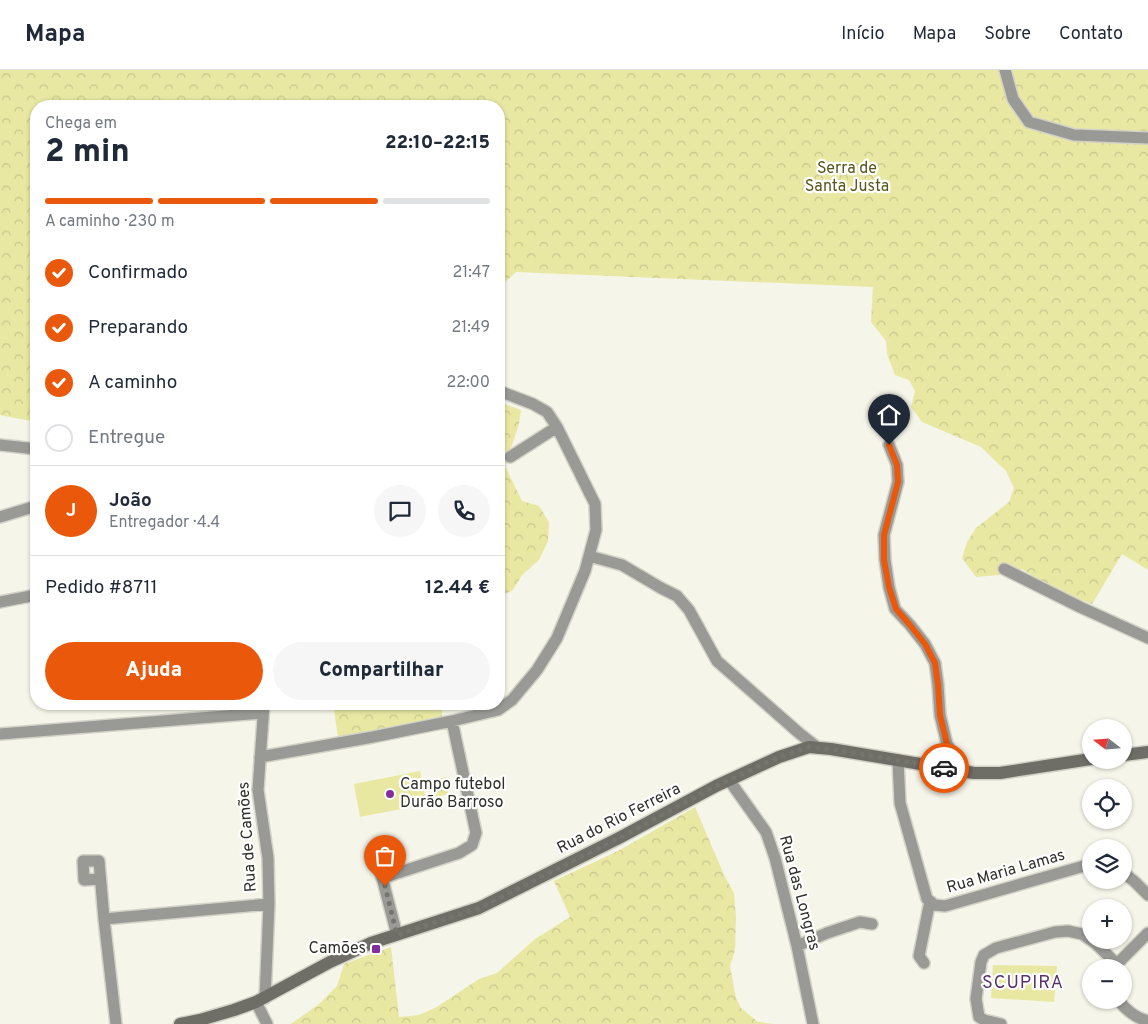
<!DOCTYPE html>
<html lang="pt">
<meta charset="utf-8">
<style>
body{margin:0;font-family:Overpass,sans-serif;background:#f6f6f7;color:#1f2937;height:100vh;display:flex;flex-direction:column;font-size:19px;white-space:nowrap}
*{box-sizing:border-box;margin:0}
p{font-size:16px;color:#747a83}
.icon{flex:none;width:28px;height:28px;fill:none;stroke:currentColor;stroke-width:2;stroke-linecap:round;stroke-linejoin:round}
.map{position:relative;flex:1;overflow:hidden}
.side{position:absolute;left:30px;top:30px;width:475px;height:610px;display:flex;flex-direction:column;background:#fff;border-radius:20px;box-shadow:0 1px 4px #0004}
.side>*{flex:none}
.needle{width:32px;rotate:287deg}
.buttons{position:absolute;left:1082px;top:649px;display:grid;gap:10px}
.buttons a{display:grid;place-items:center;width:50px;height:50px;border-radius:50%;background:#fff;box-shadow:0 1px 4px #0004;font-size:25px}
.pin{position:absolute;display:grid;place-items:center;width:42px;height:42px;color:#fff;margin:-51px -21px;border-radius:50% 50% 50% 0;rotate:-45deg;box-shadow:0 0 5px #0007}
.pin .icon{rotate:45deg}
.courier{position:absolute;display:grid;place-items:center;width:50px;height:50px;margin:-25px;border:4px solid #ea580c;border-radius:50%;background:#fff;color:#222;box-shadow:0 1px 6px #0007}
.headline em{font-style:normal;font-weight:800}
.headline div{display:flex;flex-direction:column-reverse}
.headline{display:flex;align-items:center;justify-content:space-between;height:85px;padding:0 15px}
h1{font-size:32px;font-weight:800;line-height:38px}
.bar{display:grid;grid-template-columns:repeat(4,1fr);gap:8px 5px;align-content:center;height:60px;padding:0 15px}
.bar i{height:6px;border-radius:4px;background:#e0e1e3}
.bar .active{background:#ea580c}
.bar p{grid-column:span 4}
.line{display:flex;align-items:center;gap:12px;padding:0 15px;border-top:1px solid #e0e1e3}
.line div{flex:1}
.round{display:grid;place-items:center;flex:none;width:52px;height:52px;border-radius:26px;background:#f6f6f7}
ol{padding:0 15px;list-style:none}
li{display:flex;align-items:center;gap:15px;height:55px}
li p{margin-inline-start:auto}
li .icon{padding:5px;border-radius:50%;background:#ea580c;color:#fff;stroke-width:4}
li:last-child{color:#747a83}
li i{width:28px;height:28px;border:2px solid #e0e1e3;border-radius:50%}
.button{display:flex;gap:10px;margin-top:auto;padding:10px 15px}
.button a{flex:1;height:58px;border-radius:30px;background:#ea580c;color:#fff;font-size:20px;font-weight:800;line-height:58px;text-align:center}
.button a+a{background:#f6f6f7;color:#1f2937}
header{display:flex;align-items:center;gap:30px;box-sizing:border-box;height:70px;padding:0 25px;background:#fff;border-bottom:1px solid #e0e1e3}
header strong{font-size:24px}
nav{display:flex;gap:28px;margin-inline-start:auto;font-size:18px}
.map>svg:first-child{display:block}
.forest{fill:url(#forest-crowns)}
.park{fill:url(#park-tufts)}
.garden{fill:#e8e8a3}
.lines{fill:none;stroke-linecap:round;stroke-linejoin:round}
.street-casing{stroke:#d2d2c7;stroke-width:14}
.secondary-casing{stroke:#d2d2c7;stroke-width:15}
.street{stroke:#999995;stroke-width:11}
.secondary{stroke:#6e6e67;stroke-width:12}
.done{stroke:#75756e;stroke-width:5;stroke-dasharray:0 9}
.route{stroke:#ea580c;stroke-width:6}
.poi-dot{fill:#832e9c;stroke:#fff;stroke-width:2}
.labels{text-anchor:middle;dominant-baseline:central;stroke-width:4.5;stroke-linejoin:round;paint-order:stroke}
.park-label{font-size:16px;fill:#57561b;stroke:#fff}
.poi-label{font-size:16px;fill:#30302b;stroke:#fff;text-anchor:start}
.street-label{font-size:16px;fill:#30302b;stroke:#fff}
.neighbourhood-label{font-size:18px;letter-spacing:1px;fill:#5b3268;stroke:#fff}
</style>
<header>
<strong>Mapa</strong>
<nav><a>Início</a><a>Mapa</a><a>Sobre</a><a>Contato</a></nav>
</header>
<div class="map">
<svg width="1148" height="954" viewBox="0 0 1148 954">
<defs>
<pattern id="forest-crowns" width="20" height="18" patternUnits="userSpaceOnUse" patternTransform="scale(1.25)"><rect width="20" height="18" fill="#e8e8a3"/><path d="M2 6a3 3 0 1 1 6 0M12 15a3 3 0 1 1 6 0" fill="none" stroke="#c7c78c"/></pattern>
<pattern id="park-tufts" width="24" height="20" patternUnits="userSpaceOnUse" patternTransform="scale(1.25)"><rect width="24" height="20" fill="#e8e8a3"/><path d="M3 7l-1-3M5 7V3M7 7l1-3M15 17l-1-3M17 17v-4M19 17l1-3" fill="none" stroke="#c7c78c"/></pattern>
</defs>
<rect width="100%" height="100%" fill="#f5f5e9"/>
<!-- forest -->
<path class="forest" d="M 0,0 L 1148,0 L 1148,500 L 1122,484 L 1092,534 L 1054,519 L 1022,499 L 999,505 L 976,507 L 962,488 L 967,472 L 976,458 L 1009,432 L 1014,418 L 1006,401 L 981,377 L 922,352 L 911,337 L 915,321 L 909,310 L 895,305 L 887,284 L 886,271 L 871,252 L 873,217 L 516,202 L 499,218 L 499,36 L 36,36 L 36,352 L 0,345 Z
M 499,332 L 521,340 L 519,354 L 505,396 L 522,431 L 539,436 L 549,452 L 548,471 L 539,490 L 522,505 L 512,521 L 499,526 Z
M 333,634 L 442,634 L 442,649 L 400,658 L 338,667 Z
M 695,737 L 724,805 L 734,823 L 736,847 L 735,880 L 730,896 L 736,928 L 741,938 L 758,952 L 774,954 L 291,954 L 319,934 L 337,916 L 344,894 L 391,877 L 399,947 L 419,945 L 437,937 L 479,909 L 497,903 L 535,869 L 570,847 L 554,811 L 620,780 Z"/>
<!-- park -->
<path class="park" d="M 446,707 L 448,724 L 433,728 L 430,711 Z"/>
<!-- garden -->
<path class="garden" d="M 420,701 L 427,734 L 360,747 L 354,714 Z
M 993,895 L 1057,896 L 1054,932 L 991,928 Z"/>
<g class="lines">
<defs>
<path id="street" d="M 1005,0 L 1013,29 L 1029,52 L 1074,65 L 1148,68
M 0,375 L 36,379
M 889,375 L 897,395 L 898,412 L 884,465 L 885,490 L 889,517 L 895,539 L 910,555 L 925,574 L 935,593 L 938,615 L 940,645 L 947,674 L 960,700
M 510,387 L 557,357
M 0,447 L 36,436
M 589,486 L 622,495 L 661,518 L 677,526 L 689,540 L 717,591 L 799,663 L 818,678
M 1004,499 L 1080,537 L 1148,568
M 0,532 L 36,525
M 264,634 L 258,720 L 268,788 L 269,834 L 265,928
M 0,664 L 263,643
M 260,687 L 373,667 L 452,651 L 498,640 L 512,630 L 537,600 L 557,568 L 585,501 L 596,460 L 595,434 L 557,357 L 547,342 L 533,334 L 499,321
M 898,690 L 900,733 L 927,829 L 930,831 L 919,886 L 924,893
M 729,710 L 766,762 L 775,788 L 797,876 L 813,954
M 377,788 L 397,865
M 1124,803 L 1135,812 L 1148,825
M 382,808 L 459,783 L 472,775 L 476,763 L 452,651
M 100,809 L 84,810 L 83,791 L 99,791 L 104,849 L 116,954
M 930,831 L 934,835 L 945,836 L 1091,794
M 104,849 L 269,834
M 797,876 L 827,863 L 860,852 L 872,854
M 1117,898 L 1119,892 L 1148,863
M 1118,930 C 1126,940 1135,948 1148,951
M 256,932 L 267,954
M 1001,954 L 984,950 L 979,947 L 976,929 L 981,892 L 984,885 L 996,878 L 1055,862 L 1068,861 L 1082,864 L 1095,873 L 1118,895"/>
<path id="secondary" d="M 1124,685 L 1148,682
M 180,954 L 200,950 L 234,940 L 256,932 L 330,892 L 371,873 L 479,838 L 619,768 L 716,716 L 779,687 L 809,677 L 831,679 L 974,703 L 1000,703 L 1091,689"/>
</defs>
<!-- street casing -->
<use href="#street" class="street-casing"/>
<!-- secondary casing -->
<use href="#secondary" class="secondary-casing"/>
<!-- street -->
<use href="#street" class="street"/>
<!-- secondary -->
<use href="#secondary" class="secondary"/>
</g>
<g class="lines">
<!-- done -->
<path class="done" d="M 385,816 L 397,865 L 479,838 L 619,768 L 716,716 L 779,687 L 809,677 L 831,679 L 944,698"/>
<!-- route -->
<path class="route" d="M 889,375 L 897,395 L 898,412 L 884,465 L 884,490 L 889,517 L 896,539 L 910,555 L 925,574 L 935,593 L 938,615 L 940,645 L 947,674 L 960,700 L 944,698"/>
</g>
<!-- markers -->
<g class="poi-dot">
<circle cx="390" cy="724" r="5"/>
<rect x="371" y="874" width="10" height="10" rx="2.5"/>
</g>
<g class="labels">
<!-- park labels -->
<g class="park-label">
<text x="847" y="99">Serra de<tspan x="847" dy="18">Santa Justa</tspan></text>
</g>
<!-- poi labels -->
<g class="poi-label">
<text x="400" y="715">Campo futebol<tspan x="400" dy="18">Durão Barroso</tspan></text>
<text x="366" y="879" text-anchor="end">Camões</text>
</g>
<!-- street labels -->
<g class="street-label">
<text transform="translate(619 749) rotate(-27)">Rua do Rio Ferreira</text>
<text transform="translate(248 767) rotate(-94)">Rua de Camões</text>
<text transform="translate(1006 802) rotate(-16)">Rua Maria Lamas</text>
<text transform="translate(799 823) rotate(75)">Rua das Longras</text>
</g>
<!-- neighbourhood labels -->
<g class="neighbourhood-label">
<text x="1023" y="913">SCUPIRA</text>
</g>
</g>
</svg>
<div class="buttons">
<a><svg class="needle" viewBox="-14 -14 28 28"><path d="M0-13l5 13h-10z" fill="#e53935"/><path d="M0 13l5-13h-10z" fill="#747a83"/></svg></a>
<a><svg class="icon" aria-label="locate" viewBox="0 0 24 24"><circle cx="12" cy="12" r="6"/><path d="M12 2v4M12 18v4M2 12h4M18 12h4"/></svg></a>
<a><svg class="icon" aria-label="layers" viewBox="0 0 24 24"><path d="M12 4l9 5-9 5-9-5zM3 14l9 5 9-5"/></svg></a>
<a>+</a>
<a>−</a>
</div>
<div class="pin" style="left:385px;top:816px;background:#ea580c"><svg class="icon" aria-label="bag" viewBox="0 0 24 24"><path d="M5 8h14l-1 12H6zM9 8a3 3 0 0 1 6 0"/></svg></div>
<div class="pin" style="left:889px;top:375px;background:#1f2937"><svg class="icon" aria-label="home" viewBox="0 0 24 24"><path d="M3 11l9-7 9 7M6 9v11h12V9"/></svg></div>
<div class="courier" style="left:944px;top:698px"><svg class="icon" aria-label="car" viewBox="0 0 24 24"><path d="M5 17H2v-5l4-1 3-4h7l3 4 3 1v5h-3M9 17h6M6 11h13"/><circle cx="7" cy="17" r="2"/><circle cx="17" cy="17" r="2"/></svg></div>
<section class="side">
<div class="headline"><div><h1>2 min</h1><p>Chega em</p></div><em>22:10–22:15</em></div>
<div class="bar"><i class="active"></i><i class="active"></i><i class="active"></i><i></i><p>A caminho · 230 m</p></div>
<ol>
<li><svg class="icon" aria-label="check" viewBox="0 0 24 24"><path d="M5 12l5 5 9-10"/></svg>Confirmado<p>21:47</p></li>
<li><svg class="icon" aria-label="check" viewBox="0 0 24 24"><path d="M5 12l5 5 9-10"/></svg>Preparando<p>21:49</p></li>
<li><svg class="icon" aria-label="check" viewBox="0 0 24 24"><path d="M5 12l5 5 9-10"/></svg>A caminho<p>22:00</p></li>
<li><i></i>Entregue</li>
</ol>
<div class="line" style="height:90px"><b class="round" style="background:#ea580c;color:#fff">J</b><div><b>João</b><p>Entregador · 4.4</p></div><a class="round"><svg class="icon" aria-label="chat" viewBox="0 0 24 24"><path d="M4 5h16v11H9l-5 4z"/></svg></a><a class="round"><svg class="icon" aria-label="phone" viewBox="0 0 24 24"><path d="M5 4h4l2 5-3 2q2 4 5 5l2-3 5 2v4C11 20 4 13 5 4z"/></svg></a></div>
<div class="line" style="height:65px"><div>Pedido #8711</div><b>12.44 €</b></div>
<div class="button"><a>Ajuda</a><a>Compartilhar</a></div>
</section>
</div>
